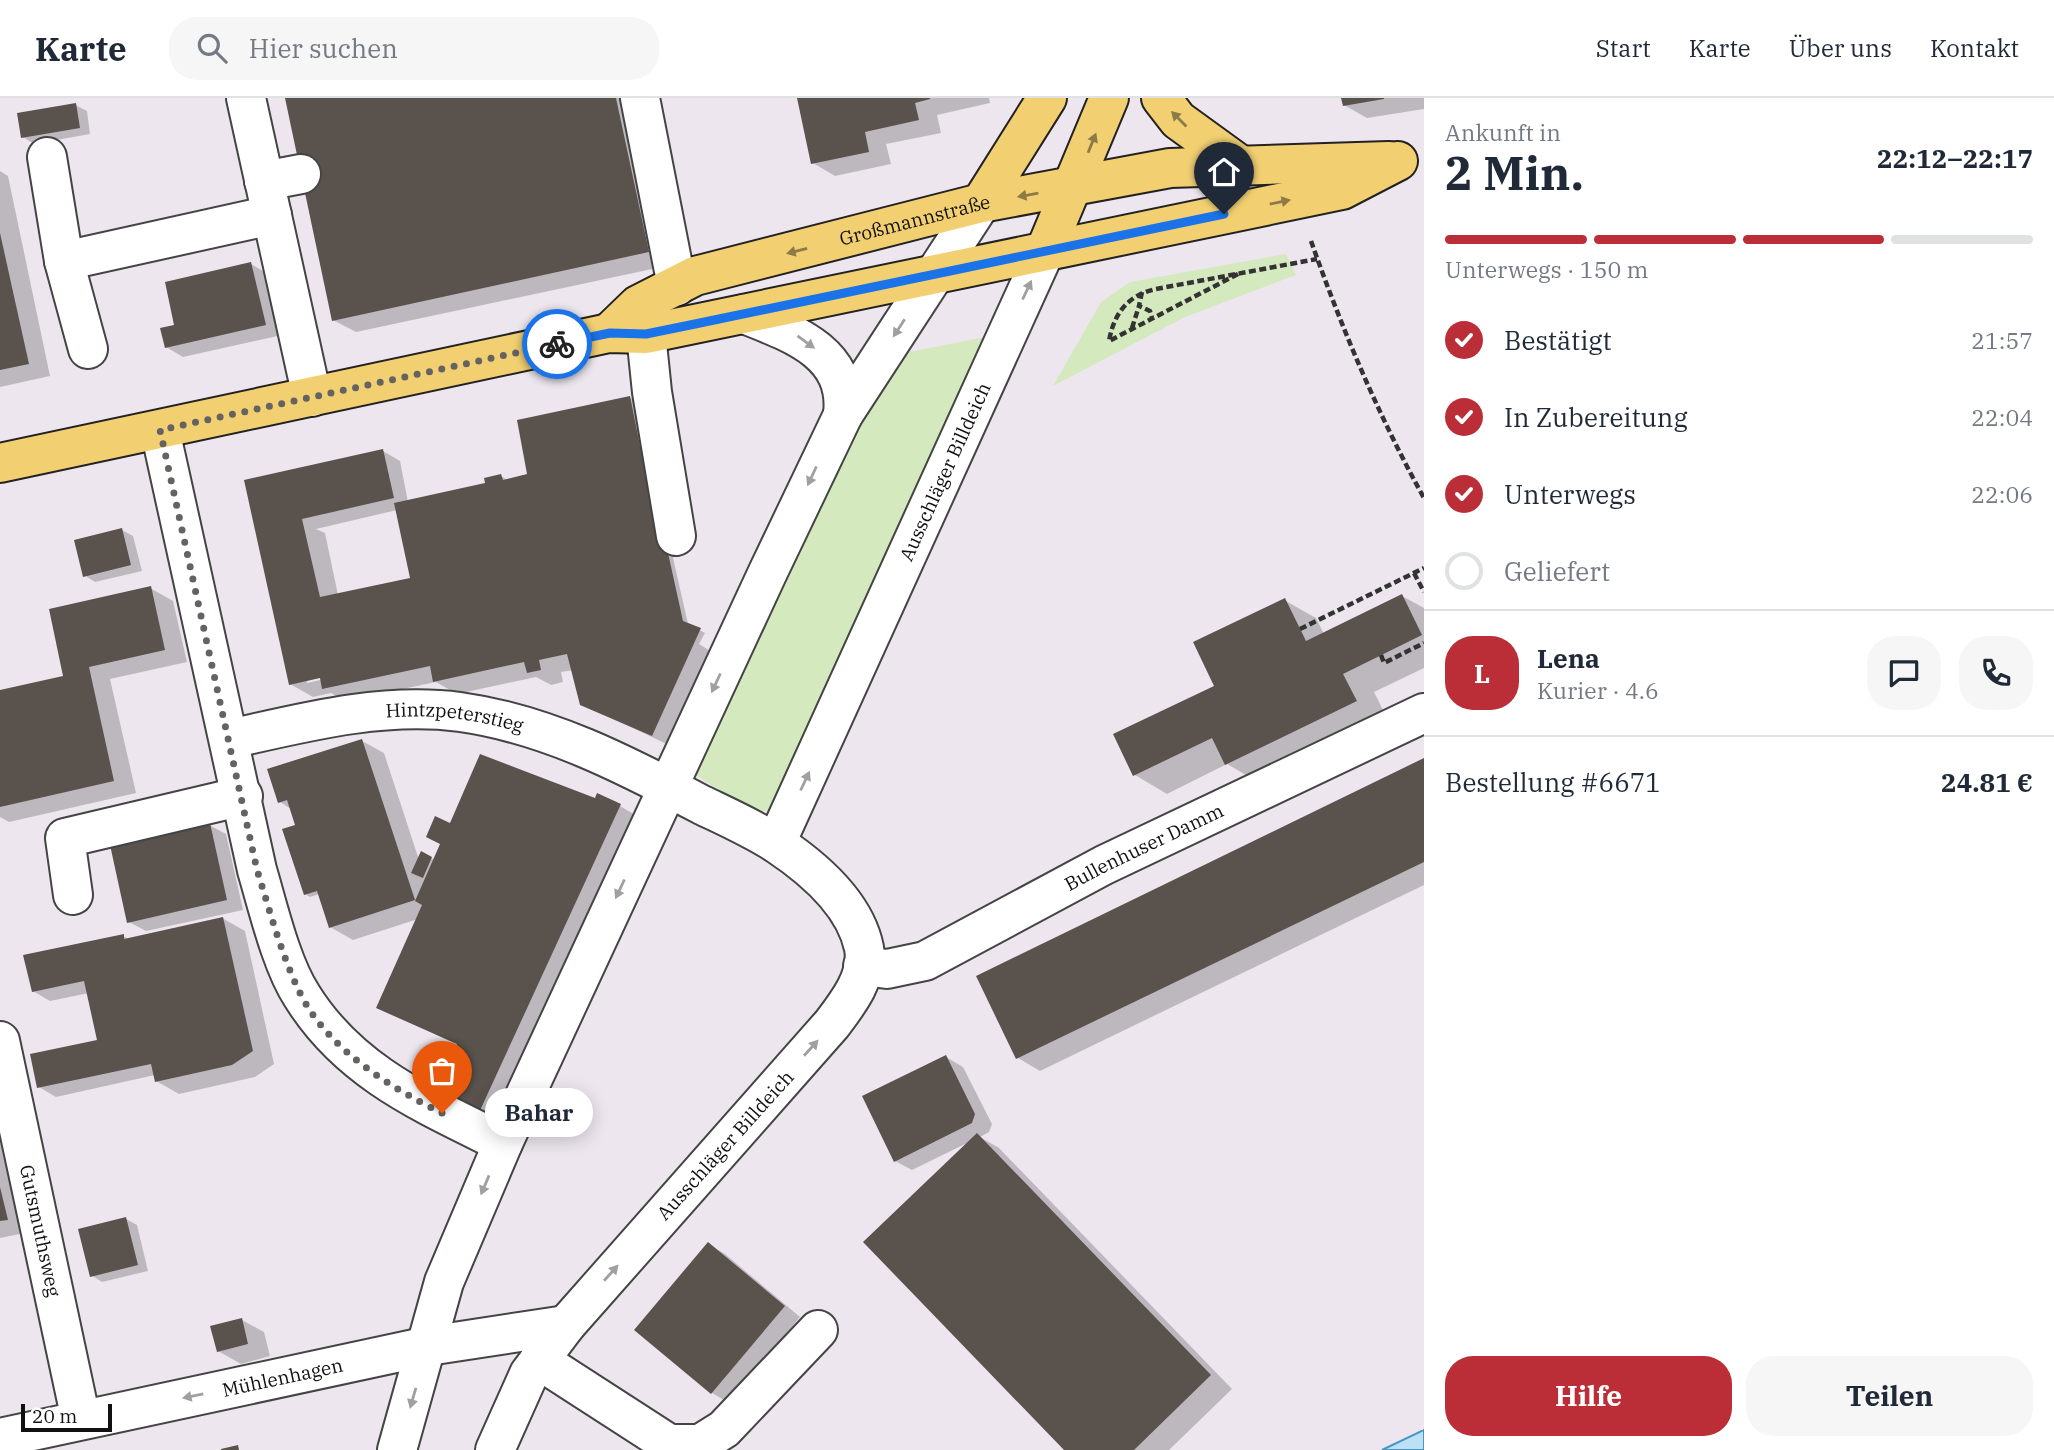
<!DOCTYPE html>
<html lang="de">
<meta charset="utf-8">
<style>
body{margin:0;font-family:"IBM Plex Serif",serif;background:#f6f6f7;color:#1f2937;height:100vh;display:flex;flex-direction:column;font-size:26px;white-space:nowrap}
*{box-sizing:border-box;margin:0}
p{font-size:23px;color:#747a83}
.icon{flex:none;width:38px;height:38px;fill:none;stroke:currentColor;stroke-width:2;stroke-linecap:round;stroke-linejoin:round}
.map{position:relative;flex:1;overflow:hidden}
.panel{display:flex;flex-direction:column;background:#fff;width:630px}
.panel>*{flex:none}
.scale{position:absolute;left:21px;bottom:18px;width:91px;box-sizing:border-box;padding-left:7px;border:4px solid #111;border-top:0;font-size:19px;line-height:24px;white-space:nowrap;color:#111;-webkit-text-stroke:5px #fff;paint-order:stroke}
.pin{position:absolute;display:grid;place-items:center;width:60px;height:60px;color:#fff;margin:-72px -30px;border-radius:50% 50% 50% 0;rotate:-45deg;box-shadow:0 0 7px #0007}
.pin .icon{rotate:45deg}
.courier{position:absolute;display:grid;place-items:center;width:70px;height:70px;margin:-35px;border:5px solid #1a73e8;border-radius:50%;background:#fff;color:#222;box-shadow:0 2px 9px #0007}
.bubble{position:absolute;height:49px;border-radius:24px;background:#fff;box-shadow:0 4px 18px #0003;font-size:23px;font-weight:800;line-height:49px;text-align:center}
.headline em{font-style:normal;font-weight:800}
.headline div{display:flex;flex-direction:column-reverse}
.headline{display:flex;align-items:center;justify-content:space-between;height:119px;padding:0 21px}
h1{font-size:46px;font-weight:800;line-height:52px}
.bar{display:grid;grid-template-columns:repeat(4,1fr);gap:10px 7px;align-content:center;height:84px;padding:0 21px}
.bar i{height:9px;border-radius:5px;background:#e0e1e3}
.bar .selected{background:#bc2e37}
.bar p{grid-column:span 4}
.line{display:flex;align-items:center;gap:18px;padding:0 21px;border-top:2px solid #e0e1e3}
.line div{flex:1}
.round{display:grid;place-items:center;flex:none;width:74px;height:74px;border-radius:28px;background:#f6f6f7}
ol{padding:0 21px;list-style:none}
li{display:flex;align-items:center;gap:21px;height:77px}
li p{margin-inline-start:auto}
li .icon{padding:7px;border-radius:50%;background:#bc2e37;color:#fff;stroke-width:4}
li:last-child{color:#747a83}
li i{width:38px;height:38px;border:4px solid #e0e1e3;border-radius:50%}
.action{display:flex;gap:14px;margin-top:auto;padding:14px 21px}
.action a{flex:1;height:80px;border-radius:28px;background:#bc2e37;color:#fff;font-size:28px;font-weight:800;line-height:80px;text-align:center}
.action a+a{background:#f6f6f7;color:#1f2937}
header{display:flex;align-items:center;gap:42px;box-sizing:border-box;height:98px;padding:0 35px;background:#fff;border-bottom:2px solid #e0e1e3}
header strong{font-size:33px}
nav{display:flex;gap:38px;margin-inline-start:auto;font-size:24px}
.search{width:490px;height:63px;background:#f6f6f7;display:flex;align-items:center;gap:18px;box-sizing:border-box;padding:0 24px;border-radius:28px;color:#747a83;font-size:26px}
main{display:flex;flex:1;min-height:0}
.map>svg:first-child{display:block}
.industrial{fill:#ede6ee}
.green{fill:#d5e9bf}
.water{fill:#bce0f4;stroke:#4696c8;stroke-width:2}
.shadow{fill:#0003;fill-rule:evenodd}
.building{fill:#59524d}
.lines{fill:none;stroke-linecap:round;stroke-linejoin:round}
.minor-casing{stroke:#444;stroke-width:42}
.major-casing{stroke:#222;stroke-width:42}
.path{stroke:#333;stroke-width:4.5;stroke-dasharray:7 3.5;stroke-linecap:butt}
.minor{stroke:#fff;stroke-width:38}
.major{stroke:#f2d072;stroke-width:38}
.oneway{fill:#8d7a46}
.oneway2{fill:#a0a0a0}
.done{stroke:#646361;stroke-width:7;stroke-dasharray:0 12.6}
.route{stroke:#1a73e8;stroke-width:9}
.labels{text-anchor:middle;dominant-baseline:central;stroke-width:7;stroke-linejoin:round;paint-order:stroke}
.street-label{font-size:19px;fill:#111;stroke:#fff}
</style>
<header>
<strong>Karte</strong>
<div class="search"><svg class="icon" aria-label="search" viewBox="0 0 24 24"><circle cx="10" cy="10" r="6"/><path d="M15 15l6 6"/></svg>Hier suchen</div>
<nav><a>Start</a><a>Karte</a><a>Über uns</a><a>Kontakt</a></nav>
</header>
<main>
<div class="map">
<svg width="1424" height="1352" viewBox="0 0 1424 1352">
<rect width="100%" height="100%" fill="#fefcf5"/>
<!-- industrial -->
<path class="industrial" d="M 0,0 L 1424,0 L 1424,1331 L 1382,1352 L 0,1352 Z"/>
<!-- green -->
<path class="green" d="M 1286,156 L 1296,177 L 1185,219 L 1053,288 L 1101,204 L 1130,184 Z
M 985,239 L 771,710 L 758,717 L 693,675 L 696,653 L 894,257 Z"/>
<!-- water -->
<path class="water" d="M 1424,1331 L 1424,1352 L 1382,1352 L 1424,1332 Z"/>
<!-- shadow -->
<path class="shadow" d="M 286,0 L 635,0 L 671,167 L 356,234 L 333,222 Z
M 799,0 L 989,0 L 990,5 L 937,17 L 941,35 L 886,46 L 891,66 L 835,78 L 813,65 Z
M 1343,0 L 1424,0 L 1424,11 L 1367,20 L 1344,7 Z
M 75,7 L 87,13 L 90,36 L 34,46 L 23,39 Z
M 0,73 L 8,78 L 50,278 L 0,289 Z
M 251,166 L 268,176 L 282,237 L 183,259 L 166,249 L 176,228 Z
M 630,300 L 647,310 L 650,358 L 688,526 L 705,535 L 699,546 L 717,557 L 675,650 L 582,606 L 573,572 L 561,574 L 563,584 L 551,587 L 536,579 L 457,596 L 436,584 L 346,603 L 331,595 L 313,599 L 290,586 L 246,384 L 383,353 L 400,363 L 408,404 L 487,386 L 501,378 L 509,383 L 529,378 ZM 397,412 L 412,481 L 338,497 L 325,435 L 316,431 ZM 328,576 L 329,580 L 307,585 L 307,581 Z
M 122,432 L 133,438 L 142,473 L 95,484 L 84,477 Z
M 150,490 L 173,503 L 187,564 L 110,581 L 136,695 L 9,724 L 0,719 L 0,594 L 65,579 Z
M 1402,498 L 1424,510 L 1424,570 L 1374,594 L 1388,622 L 1258,684 L 1227,666 L 1167,696 L 1135,677 L 1216,589 L 1284,502 L 1316,520 L 1324,536 Z
M 362,643 L 384,655 L 419,762 L 422,756 L 435,762 L 450,727 L 595,702 L 620,708 L 637,718 L 495,1027 L 452,1007 L 458,947 L 378,909 L 418,821 L 353,842 L 330,829 L 319,796 L 310,799 L 305,796 L 297,728 L 291,711 L 280,704 Z
M 1424,661 L 1424,787 L 1040,973 L 1018,960 L 978,878 Z
M 209,727 L 226,736 L 243,812 L 146,833 L 129,824 Z
M 222,820 L 245,833 L 274,966 L 255,979 L 179,996 L 156,983 L 155,977 L 56,999 L 39,989 L 99,943 L 89,895 L 50,903 L 33,893 L 123,838 L 130,842 Z
M 946,959 L 963,969 L 992,1026 L 989,1034 L 980,1039 L 999,1050 L 1232,1291 L 1169,1352 L 1067,1352 L 967,1045 L 912,1072 L 895,1063 Z
M 0,1038 L 10,1044 L 30,1134 L 0,1140 Z
M 126,1121 L 137,1127 L 148,1173 L 102,1184 L 91,1177 Z
M 708,1146 L 725,1156 L 800,1219 L 729,1305 L 712,1295 Z
M 242,1222 L 264,1234 L 270,1258 L 241,1266 L 218,1253 Z"/>
<!-- building -->
<path class="building" d="M 285,0 L 616,0 L 649,154 L 332,223 Z
M 797,0 L 930,0 L 930,1 L 915,5 L 919,22 L 865,34 L 869,54 L 811,66 Z
M 1341,0 L 1384,0 L 1384,1 L 1343,8 Z
M 76,5 L 80,30 L 21,40 L 17,15 Z
M 0,135 L 29,266 L 0,272 Z
M 251,164 L 266,227 L 165,250 L 160,230 L 174,227 L 165,184 Z
M 630,298 L 640,348 L 644,346 L 683,523 L 701,530 L 652,638 L 580,607 L 567,556 L 539,562 L 541,572 L 527,575 L 524,564 L 433,584 L 430,568 L 322,591 L 320,580 L 289,587 L 244,382 L 383,351 L 394,400 L 302,421 L 320,499 L 410,480 L 394,405 L 485,385 L 484,380 L 501,376 L 503,382 L 527,376 L 517,322 Z
M 122,430 L 131,467 L 83,479 L 74,442 Z
M 151,488 L 165,552 L 89,569 L 114,683 L 0,709 L 0,592 L 63,578 L 49,511 Z
M 1402,496 L 1422,537 L 1343,576 L 1357,603 L 1225,667 L 1212,640 L 1133,678 L 1113,636 L 1214,588 L 1193,544 L 1285,500 L 1306,543 Z
M 362,641 L 415,802 L 329,830 L 317,793 L 304,797 L 282,731 L 295,727 L 287,702 L 278,705 L 267,671 Z
M 480,656 L 595,700 L 597,695 L 621,706 L 477,1019 L 433,998 L 457,946 L 376,910 L 422,807 L 415,803 L 440,746 L 426,739 L 435,718 L 450,725 Z
M 1424,660 L 1424,764 L 1016,961 L 976,878 Z
M 210,725 L 227,802 L 127,825 L 110,747 Z
M 421,753 L 432,759 L 423,780 L 411,775 Z
M 223,819 L 253,953 L 232,967 L 155,984 L 151,966 L 37,990 L 30,956 L 97,942 L 84,883 L 32,894 L 23,857 L 124,836 L 124,841 Z
M 946,957 L 975,1016 L 972,1025 L 894,1064 L 862,998 Z
M 977,1035 L 1211,1277 L 1134,1352 L 1064,1352 L 863,1144 Z
M 0,1089 L 8,1122 L 0,1123 Z
M 126,1119 L 138,1167 L 90,1179 L 78,1131 Z
M 708,1144 L 785,1208 L 711,1296 L 634,1232 Z
M 242,1220 L 248,1246 L 217,1254 L 210,1228 Z
M 238,1347 L 239,1352 L 221,1352 L 221,1351 Z"/>
<g class="lines">
<defs>
<g id="minor">
<path d="M 246,0 L 312,299"/>
<path d="M 640,0 L 677,188"/>
<path d="M 47,59 L 64,163"/>
<path d="M 264,83 L 301,76"/>
<path d="M 744,216 C 792,235 850,254 843,317"/>
<path d="M 646,236 L 652,294 L 676,438"/>
<path d="M 88,251 L 64,163 L 272,117"/>
<path d="M 160,332 L 257,772 C 268,809 281,866 302,898 C 350,975 425,1006 503,1045"/>
<path id="s1" d="M 230,641 C 305,624 382,604 460,614 C 547,626 626,667 702,707 C 727,719 754,731 777,746 C 813,770 855,806 864,850 C 869,878 848,905 832,926 L 566,1227 L 529,1276 L 495,1352"/>
<path id="s2" d="M 776,745 L 1045,153"/>
<path d="M 73,797 L 65,740 L 243,698"/>
<path id="s3" d="M 863,868 L 887,871 L 925,863 L 1104,767 L 1424,615"/>
<path id="s4" d="M 0,943 L 81,1322"/>
<path d="M 539,1262 L 669,1346 L 700,1346 L 724,1331 L 818,1232"/>
<path id="s5" d="M 0,1340 L 428,1248 L 566,1227"/>
<path d="M 397,1352 L 444,1184 L 503,1045 L 767,476 L 843,317 L 981,105"/>
</g>
<g id="major">
<path d="M 1161,0 L 1178,22 L 1240,67"/>
<path d="M 981,105 L 1047,0"/>
<path d="M 1045,153 L 1109,0"/>
<path id="s6" d="M 609,235 L 638,207 L 695,178 L 981,105 L 1170,70 L 1389,63"/>
<path d="M 0,365 L 609,235 L 646,236 L 1342,92 L 1398,63"/>
</g>
</defs>
<!-- minor casing -->
<use href="#minor" class="minor-casing"/>
<!-- major casing -->
<use href="#major" class="major-casing"/>
<!-- path -->
<path class="path" d="M 1311,143 C 1342,231 1379,319 1424,400
M 1238,176 L 1109,243 C 1114,215 1128,197 1156,191 L 1317,161
M 1142,194 L 1139,208 L 1150,213 L 1152,220
M 1132,230 L 1139,208
M 1414,475 L 1424,494
M 1300,531 L 1424,470
M 1381,557 L 1384,565 L 1424,545"/>
<!-- minor -->
<use href="#minor" class="minor"/>
<!-- major -->
<use href="#major" class="major"/>
</g>
<!-- one-way arrows -->
<defs><path id="oneway-solid" d="M-6-.8H1V-3.2L6.5 0L1 3.2V.8H-6Z" transform="scale(1.75)"/></defs>
<g class="oneway">
<use href="#oneway-solid" transform="translate(1179 21) rotate(-135)"/>
<use href="#oneway-solid" transform="translate(1092 45) rotate(-68)"/>
<use href="#oneway-solid" transform="translate(1028 97) rotate(170)"/>
<use href="#oneway-solid" transform="translate(1280 104) rotate(-12)"/>
<use href="#oneway-solid" transform="translate(797 153) rotate(166)"/>
</g>
<g class="oneway2">
<use href="#oneway-solid" transform="translate(1027 192) rotate(-65)"/>
<use href="#oneway-solid" transform="translate(899 230) rotate(123)"/>
<use href="#oneway-solid" transform="translate(806 244) rotate(36)"/>
<use href="#oneway-solid" transform="translate(812 378) rotate(115)"/>
<use href="#oneway-solid" transform="translate(716 585) rotate(115)"/>
<use href="#oneway-solid" transform="translate(805 683) rotate(-65)"/>
<use href="#oneway-solid" transform="translate(620 791) rotate(115)"/>
<use href="#oneway-solid" transform="translate(811 950) rotate(-48)"/>
<use href="#oneway-solid" transform="translate(485 1087) rotate(113)"/>
<use href="#oneway-solid" transform="translate(611 1175) rotate(-48)"/>
<use href="#oneway-solid" transform="translate(193 1298) rotate(168)"/>
<use href="#oneway-solid" transform="translate(413 1300) rotate(106)"/>
</g>
<g class="lines">
<!-- done -->
<path class="done" d="M 442,1015 C 389,989 327,950 300,895 C 281,856 270,813 257,772 L 160,332 L 557,246"/>
<!-- route -->
<path class="route" d="M 557,246 L 610,235 L 646,236 L 695,226 L 1224,116"/>
</g>
<g class="labels">
<!-- street labels -->
<g class="street-label">
<text stroke="none"><textPath href="#s6" startOffset="331">Großmannstraße</textPath></text>
<text stroke="none"><textPath href="#s2" startOffset="408">Ausschläger Billdeich</textPath></text>
<text stroke="none"><textPath href="#s1" startOffset="228">Hintzpeterstieg</textPath></text>
<text stroke="none"><textPath href="#s3" startOffset="310">Bullenhuser Damm</textPath></text>
<text transform="translate(725 1047) rotate(-48)">Ausschläger Billdeich</text>
<text stroke="none"><textPath href="#s4" startOffset="194">Gutsmuthsweg</textPath></text>
<text stroke="none"><textPath href="#s5" startOffset="289">Mühlenhagen</textPath></text>
</g>
</g>
</svg>
<div class="scale">20 m</div>
<div class="pin" style="left:442px;top:1015px;background:#ea580c"><svg class="icon" aria-label="bag" viewBox="0 0 24 24"><path d="M5 8h14l-1 12H6zM9 8a3 3 0 0 1 6 0"/></svg></div>
<div class="pin" style="left:1224px;top:116px;background:#1f2937"><svg class="icon" aria-label="home" viewBox="0 0 24 24"><path d="M3 11l9-7 9 7M6 9v11h12V9"/></svg></div>
<div class="courier" style="left:557px;top:246px"><svg class="icon" aria-label="bike" viewBox="0 0 24 24"><circle cx="6" cy="16" r="4"/><circle cx="18" cy="16" r="4"/><path d="M6 16l4-8h5l3 8M10 8l3 8H6M13 5h3"/></svg></div>
<div class="bubble" style="left:485px;top:990px;width:108px">Bahar</div>
</div>
<section class="panel">
<div class="headline"><div><h1>2 Min.</h1><p>Ankunft in</p></div><em>22:12–22:17</em></div>
<div class="bar"><i class="selected"></i><i class="selected"></i><i class="selected"></i><i></i><p>Unterwegs · 150 m</p></div>
<ol>
<li><svg class="icon" aria-label="check" viewBox="0 0 24 24"><path d="M5 12l5 5 9-10"/></svg>Bestätigt<p>21:57</p></li>
<li><svg class="icon" aria-label="check" viewBox="0 0 24 24"><path d="M5 12l5 5 9-10"/></svg>In Zubereitung<p>22:04</p></li>
<li><svg class="icon" aria-label="check" viewBox="0 0 24 24"><path d="M5 12l5 5 9-10"/></svg>Unterwegs<p>22:06</p></li>
<li><i></i>Geliefert</li>
</ol>
<div class="line" style="height:126px"><b class="round" style="background:#bc2e37;color:#fff">L</b><div><b>Lena</b><p>Kurier · 4.6</p></div><a class="round"><svg class="icon" aria-label="chat" viewBox="0 0 24 24"><path d="M4 5h16v11H9l-5 4z"/></svg></a><a class="round"><svg class="icon" aria-label="phone" viewBox="0 0 24 24"><path d="M5 4h4l2 5-3 2q2 4 5 5l2-3 5 2v4C11 20 4 13 5 4z"/></svg></a></div>
<div class="line" style="height:91px"><div>Bestellung #6671</div><b>24.81 €</b></div>
<div class="action"><a>Hilfe</a><a>Teilen</a></div>
</section>
</main>
